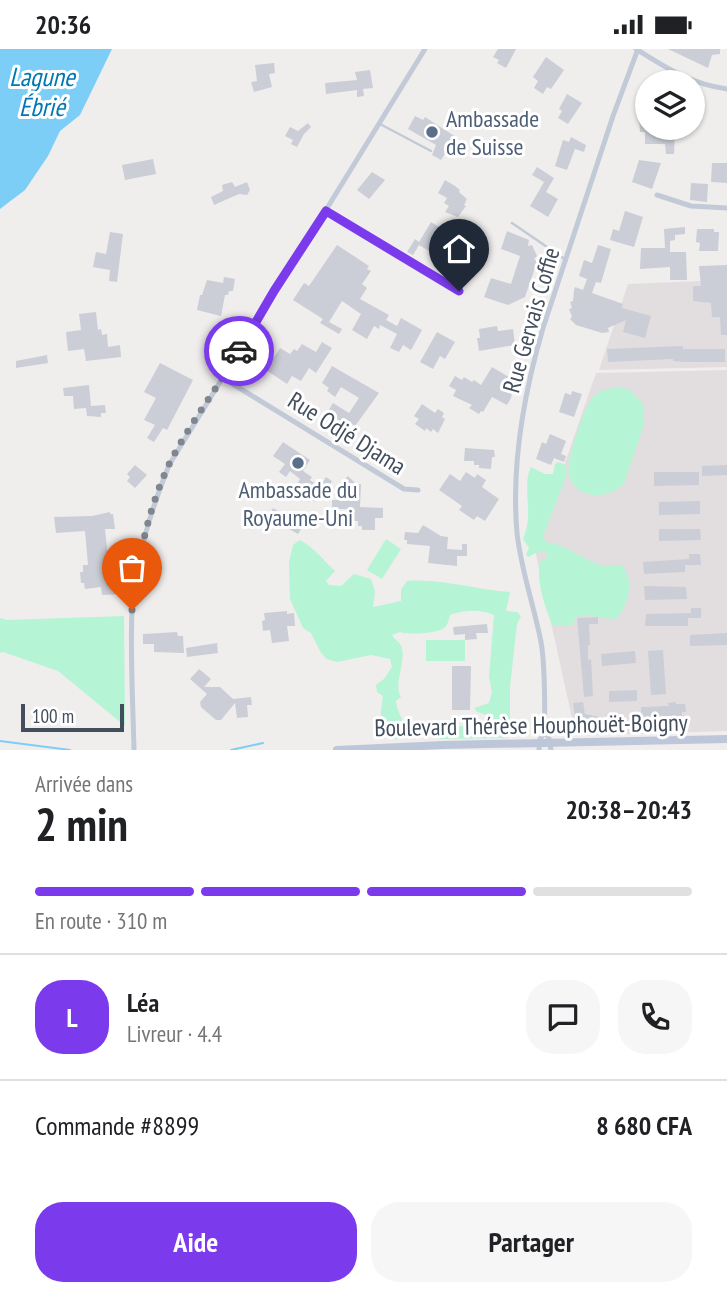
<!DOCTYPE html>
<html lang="fr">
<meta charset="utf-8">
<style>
body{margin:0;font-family:"PT Sans Narrow",sans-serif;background:#f6f6f6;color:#202124;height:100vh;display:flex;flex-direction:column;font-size:26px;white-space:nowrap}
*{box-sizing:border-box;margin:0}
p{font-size:23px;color:#757577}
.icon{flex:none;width:38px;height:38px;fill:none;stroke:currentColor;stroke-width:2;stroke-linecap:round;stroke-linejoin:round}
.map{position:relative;height:701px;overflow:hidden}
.drawer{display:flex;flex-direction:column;background:#fff;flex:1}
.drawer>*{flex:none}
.buttons{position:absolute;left:635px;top:21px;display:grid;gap:14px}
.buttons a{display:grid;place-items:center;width:70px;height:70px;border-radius:50%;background:#fff;box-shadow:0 2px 5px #0004;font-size:35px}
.scale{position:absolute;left:21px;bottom:18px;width:103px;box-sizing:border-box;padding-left:7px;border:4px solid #434e5d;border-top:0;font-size:19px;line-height:24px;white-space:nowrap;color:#434e5d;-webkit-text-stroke:5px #fff;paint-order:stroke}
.pin{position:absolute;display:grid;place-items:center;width:60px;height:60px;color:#fff;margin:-72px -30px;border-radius:50% 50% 50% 0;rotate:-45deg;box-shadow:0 0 7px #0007}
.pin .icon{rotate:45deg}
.courier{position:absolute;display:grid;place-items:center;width:70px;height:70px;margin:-35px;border:5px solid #7c3aed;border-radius:50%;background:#fff;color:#222;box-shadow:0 2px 9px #0007}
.headline em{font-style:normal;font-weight:600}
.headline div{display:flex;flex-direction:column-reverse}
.headline{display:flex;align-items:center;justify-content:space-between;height:119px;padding:0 35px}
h1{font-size:46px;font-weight:600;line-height:52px}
.bar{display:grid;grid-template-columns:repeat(4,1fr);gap:10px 7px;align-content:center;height:84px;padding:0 35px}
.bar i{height:9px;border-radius:5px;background:#e0e0e0}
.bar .on{background:#7c3aed}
.bar p{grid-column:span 4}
.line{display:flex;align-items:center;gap:18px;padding:0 35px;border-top:2px solid #e0e0e0}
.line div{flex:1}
.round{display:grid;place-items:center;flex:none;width:74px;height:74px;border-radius:28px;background:#f6f6f6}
.action{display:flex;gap:14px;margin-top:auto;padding:14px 35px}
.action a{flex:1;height:80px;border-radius:28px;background:#7c3aed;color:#fff;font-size:28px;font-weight:600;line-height:80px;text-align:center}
.action a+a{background:#f6f6f6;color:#202124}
.status{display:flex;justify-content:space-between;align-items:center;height:49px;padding:0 35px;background:#fff;direction:ltr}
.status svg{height:19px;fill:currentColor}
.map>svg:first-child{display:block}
.education{fill:#e2dedf}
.green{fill:#b5f4d5}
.water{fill:#7dcef7}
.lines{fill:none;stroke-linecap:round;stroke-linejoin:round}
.stream{stroke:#7dcef7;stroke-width:2}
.building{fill:#cbced6}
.service{stroke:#c2cad7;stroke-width:2.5}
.minor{stroke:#c2cad7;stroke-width:5}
.secondary{stroke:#bdc7d9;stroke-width:8}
.done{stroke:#80868f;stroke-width:7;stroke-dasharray:0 12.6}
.route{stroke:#7c3aed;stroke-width:9}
.service-dot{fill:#5c6f8a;stroke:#fff;stroke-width:2.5}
.labels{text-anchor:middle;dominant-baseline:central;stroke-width:6;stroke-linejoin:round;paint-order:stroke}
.service-label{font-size:24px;fill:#4e5e75;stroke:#fff;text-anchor:start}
.street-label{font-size:24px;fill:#434e5d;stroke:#fff}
.water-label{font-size:26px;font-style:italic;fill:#0077b3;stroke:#fff}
</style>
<div class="status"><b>20:36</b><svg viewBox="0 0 49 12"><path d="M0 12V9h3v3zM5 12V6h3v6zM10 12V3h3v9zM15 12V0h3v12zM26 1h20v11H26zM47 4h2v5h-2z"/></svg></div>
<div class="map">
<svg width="727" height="701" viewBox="0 0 727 701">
<rect width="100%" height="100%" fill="#f0eded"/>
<!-- education -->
<path class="education" d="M 727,231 L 727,318 L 599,321 L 628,235 Z
M 727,321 L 727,682 L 576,687 L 535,501 L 596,324 Z"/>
<!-- green -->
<path class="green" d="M 621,338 L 630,341 L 644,356 L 644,376 L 624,434 C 609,452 572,451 569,423 C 567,409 584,356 595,346 C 603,340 611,339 621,338 Z
M 558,413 L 566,416 L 567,425 L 543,488 L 546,493 C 568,496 584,512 605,517 C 610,518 617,516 622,516 C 635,534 629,555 616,570 C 602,570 591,564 576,568 L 572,577 L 553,577 C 546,562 534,526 541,512 L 548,508 L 546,503 L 540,502 L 528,508 L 526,505 L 529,499 L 523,490 C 535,463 521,439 531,418 L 545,425 L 553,425 L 555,415 Z
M 386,490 L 401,500 L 382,530 L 367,521 Z
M 300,491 C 315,499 323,511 335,522 L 326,532 L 329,536 L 341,537 L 354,525 L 371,530 L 375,543 L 373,558 L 401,552 L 401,541 L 407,532 C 441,529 476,541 510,543 L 506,562 L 517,563 L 521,567 L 517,575 L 510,638 L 510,683 L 507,689 L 439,690 L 441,681 L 489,672 L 487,666 L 477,663 L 474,659 L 489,654 L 492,643 L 489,628 L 494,566 C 480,560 464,561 450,566 C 449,569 448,575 446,577 C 441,585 408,586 400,583 L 392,586 C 394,590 398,592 400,595 C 409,608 392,635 401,648 L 396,652 C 396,666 413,678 398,690 C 375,690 381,661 383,647 L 377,643 L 376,636 L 384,630 L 392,618 L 390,610 L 371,606 L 337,613 L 327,610 L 321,604 L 311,584 L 303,579 L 290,550 L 289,513 L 293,496 Z
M 124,567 L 125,677 L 58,622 L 3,603 L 0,604 L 0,569 L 7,571 Z
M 426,591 L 465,591 L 465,612 L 426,612 Z"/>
<!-- water -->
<path class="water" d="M 0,0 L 112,0 L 80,66 L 60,82 L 48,107 L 25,141 L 0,160 Z"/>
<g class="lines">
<!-- stream -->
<path class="stream" d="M 0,692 L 70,701
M 231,701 L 263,694"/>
</g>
<!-- building -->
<path class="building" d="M 498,0 L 516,0 L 506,19 L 497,14 L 499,11 L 493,8 Z
M 668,0 L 720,0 L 720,5 L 712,6 L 708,19 Z
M 546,8 L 564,21 L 551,40 L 547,38 L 543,45 L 534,39 L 538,32 L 533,28 Z
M 274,14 L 275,24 L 269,25 L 272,38 L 254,43 L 251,33 L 257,32 L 255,16 Z
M 370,21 L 373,39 L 363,40 L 364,47 L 357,48 L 357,41 L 326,45 L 325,34 L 357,31 L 355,23 Z
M 567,45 L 582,54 L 568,75 L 558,69 L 562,62 L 559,60 Z
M 415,67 L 423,71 L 425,68 L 456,88 L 441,111 L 432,106 L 436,96 L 408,80 Z
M 639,68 L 648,68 L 648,79 L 661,79 L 661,83 L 675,83 L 674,105 L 666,105 L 665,95 L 645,95 L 645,83 L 640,83 Z
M 308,74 L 311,78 L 304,85 L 297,98 L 291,95 L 293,91 L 285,87 L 290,78 L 298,82 Z
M 571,88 L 586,96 L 584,103 L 575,100 L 567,121 L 555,117 L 563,91 L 569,93 Z
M 153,110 L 156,125 L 125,131 L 122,116 Z
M 639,111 L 661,114 L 652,140 L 632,133 Z
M 712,114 L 727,114 L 727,134 L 711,133 Z
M 537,118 L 554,129 L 546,143 L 558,150 L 548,168 L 530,157 L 544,133 L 532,126 Z
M 372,123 L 385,131 L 369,150 L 357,141 Z
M 445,131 L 455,137 L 460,141 L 459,143 L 467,150 L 464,156 L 466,157 L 458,168 L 445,163 L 449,157 L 444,154 L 447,149 L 438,144 Z
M 232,133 L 235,138 L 247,133 L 250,141 L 247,146 L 239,145 L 214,156 L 211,148 L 223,142 L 222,136 Z
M 691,134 L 708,135 L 707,153 L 690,151 Z
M 625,162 L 643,168 L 634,198 L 610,191 L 613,180 L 619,182 Z
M 431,173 L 455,188 L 442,210 L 419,196 L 413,206 L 407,203 L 415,190 L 419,193 Z
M 685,178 L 685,185 L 675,186 L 675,191 L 670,192 L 670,203 L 686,203 L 687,231 L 670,231 L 670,218 L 640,220 L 641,199 L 665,199 L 664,180 Z
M 697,180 L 714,180 L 714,183 L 719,183 L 718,202 L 699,202 L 700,194 L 696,193 Z
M 507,182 L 529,191 L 528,197 L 532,196 L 537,207 L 534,210 L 537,213 L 525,248 L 508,256 L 484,248 L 491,229 L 511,235 L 520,207 L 501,200 Z
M 110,183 L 123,185 L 117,233 L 109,232 L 110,221 L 93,218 L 96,203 L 106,205 Z
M 337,196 L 369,217 L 367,220 L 371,222 L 362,235 L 367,239 L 360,250 L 389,266 L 386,271 L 397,277 L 401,269 L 422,281 L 411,301 L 403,296 L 399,303 L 390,299 L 397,285 L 380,276 L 379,280 L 374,277 L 367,290 L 352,281 L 361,265 L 342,252 L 329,273 L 342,280 L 339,285 L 320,274 L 323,270 L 293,251 L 304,234 L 309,237 Z
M 598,196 L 611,200 L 601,234 L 596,233 L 592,244 L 623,255 L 622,259 L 651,267 L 645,289 L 623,283 L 626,271 L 608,279 L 609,283 L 602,284 L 576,276 L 570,270 L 572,268 L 569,260 L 572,259 L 570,253 L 573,252 L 574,241 L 575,238 L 583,241 L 587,230 L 579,227 L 584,211 L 592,214 Z
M 727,216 L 727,286 L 721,286 L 720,268 L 712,268 L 711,254 L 693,252 L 693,237 L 701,237 L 699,217 Z
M 224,228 L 235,230 L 233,242 L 229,242 L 228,246 L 225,246 L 221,267 L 197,261 L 200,246 L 202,246 L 207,231 L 223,234 Z
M 96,263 L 98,281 L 101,280 L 102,286 L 107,285 L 108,298 L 120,296 L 121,308 L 86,312 L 84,300 L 68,302 L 66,283 L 81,281 L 79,265 Z
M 497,277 L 498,282 L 513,280 L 515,296 L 479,302 L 477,289 L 480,289 L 479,280 Z
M 437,283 L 455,293 L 445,310 L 440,307 L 433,320 L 420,313 Z
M 322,293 L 332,299 L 316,324 L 309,319 L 301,332 L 292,327 L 287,335 L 266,321 L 280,299 L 290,305 L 294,300 L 297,302 L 302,295 L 316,303 Z
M 683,297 L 683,300 L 725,300 L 725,313 L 684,313 L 673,312 L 673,310 L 608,313 L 607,300 Z
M 47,306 L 48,314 L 16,319 L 16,312 Z
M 160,314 L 193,331 L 167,381 L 163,379 L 154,393 L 147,389 L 155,376 L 144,371 L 156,349 L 144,343 Z
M 332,317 L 379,344 L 355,377 L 343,369 L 341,373 L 327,364 L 333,354 L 349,364 L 359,349 L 341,338 L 335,348 L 327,342 L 329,339 L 322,334 Z
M 492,318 L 514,331 L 511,349 L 507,356 L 492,348 L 483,363 L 481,362 L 479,365 L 469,359 L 472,356 L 453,347 L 456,341 L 449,337 L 455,327 L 462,331 L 464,328 L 472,333 L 474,331 L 481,336 Z
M 89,336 L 91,357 L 105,356 L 106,364 L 101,364 L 101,368 L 87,367 L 86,359 L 74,360 L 73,347 L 64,347 L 63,339 Z
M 572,342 L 582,345 L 574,368 L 559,363 L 565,344 L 571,346 Z
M 422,355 L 435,364 L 438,360 L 444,364 L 442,368 L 445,370 L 438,384 L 433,380 L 431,383 L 426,379 L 425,382 L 415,375 L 419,370 L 414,367 Z
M 550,385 L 566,392 L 561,405 L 566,407 L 564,413 L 554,409 L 551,416 L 536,410 L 542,393 L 546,395 Z
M 283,393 L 310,411 L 303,422 L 312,428 L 310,431 L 320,438 L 326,428 L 332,432 L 322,449 L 319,447 L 315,453 L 311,450 L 309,453 L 294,440 L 300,430 L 290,422 L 286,428 L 279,423 L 285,415 L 273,407 Z
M 465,399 L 494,401 L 495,408 L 492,408 L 491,420 L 479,419 L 479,416 L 474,416 L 474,412 L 464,412 Z
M 135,416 L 147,426 L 135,439 L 127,432 L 130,428 L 127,425 Z
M 727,416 L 727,426 L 702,427 L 702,417 Z
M 466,423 L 475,429 L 477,425 L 486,431 L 482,438 L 499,450 L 485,472 L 477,467 L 474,471 L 459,461 L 462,457 L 439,441 L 450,425 L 460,432 Z
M 654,423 L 699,423 L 699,436 L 654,437 Z
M 348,427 L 356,435 L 361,435 L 360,458 L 383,459 L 383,469 L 375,469 L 375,481 L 362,481 L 362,477 L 358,477 L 358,472 L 348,472 L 348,460 L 332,460 L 332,451 L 353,451 L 353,443 L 343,433 Z
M 700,452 L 700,465 L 659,466 L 659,453 Z
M 273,459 L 303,477 L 298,485 L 268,468 Z
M 110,463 L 110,465 L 113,465 L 115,480 L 105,480 L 111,537 L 121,535 L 122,545 L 102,546 L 101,538 L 85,540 L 84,534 L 81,534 L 80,523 L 83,523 L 83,516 L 88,516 L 85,482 L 56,484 L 54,468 L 92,467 Z
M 423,476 L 441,487 L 448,488 L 447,500 L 462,501 L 462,495 L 467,495 L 467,507 L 457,507 L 457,517 L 428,514 L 430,497 L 407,495 L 407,491 L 404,491 L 405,483 L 418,484 Z
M 659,480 L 700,480 L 701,491 L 659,492 Z
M 689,505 L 700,505 L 701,516 L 685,516 L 685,523 L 644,525 L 643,513 L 689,510 Z
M 644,537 L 686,538 L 687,550 L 645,551 Z
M 691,559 L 701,559 L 701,569 L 688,569 L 688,577 L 645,577 L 646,565 L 691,564 Z
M 287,562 L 287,565 L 294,564 L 295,577 L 287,577 L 289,592 L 272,594 L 270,581 L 263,582 L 262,572 L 265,571 L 264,564 Z
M 598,568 L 598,575 L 589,575 L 590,596 L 588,596 L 588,611 L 591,610 L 593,647 L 584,648 L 577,569 Z
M 487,575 L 488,584 L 476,584 L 477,590 L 465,591 L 465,585 L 454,586 L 453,578 Z
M 177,583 L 178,587 L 183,587 L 184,604 L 154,603 L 154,595 L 143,595 L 143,585 Z
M 727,584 L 727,596 L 690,597 L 690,586 Z
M 217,594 L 218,604 L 187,608 L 186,599 Z
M 663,601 L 666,645 L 651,646 L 648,602 Z
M 635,602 L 636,614 L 602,617 L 601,605 Z
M 452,617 L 471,617 L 470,661 L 452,661 Z
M 199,620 L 211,630 L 204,638 L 220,638 L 233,650 L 251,648 L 252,656 L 247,656 L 248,668 L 237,669 L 235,654 L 221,671 L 216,671 L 201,658 L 200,653 L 207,645 L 190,630 Z
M 637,641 L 637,652 L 609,653 L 609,642 Z
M 583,653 L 585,665 L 610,670 L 608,678 L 589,674 L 589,670 L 576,673 L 573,654 Z
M 676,653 L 676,655 L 685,655 L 686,663 L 682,663 L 682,667 L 674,668 L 675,672 L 669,672 L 668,667 L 654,667 L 654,672 L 641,676 L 641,658 L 669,657 L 668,654 Z"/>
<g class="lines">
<!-- service -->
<path class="service" d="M 380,75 L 431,102
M 512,174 L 566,211"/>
<!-- minor -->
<path class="minor" d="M 636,0 C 667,19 690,35 727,40
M 657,146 L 691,157 L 727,159
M 326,162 L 459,242
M 223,329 L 404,440 L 418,441
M 134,701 C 133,655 130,607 132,561 C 135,512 151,461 169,416 L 425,0
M 539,701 L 540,690 L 545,684
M 551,701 L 549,689 L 545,684 C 544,654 546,622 541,593 C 534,557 521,521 517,484 C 511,415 524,344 543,279 L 613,67 L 638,0"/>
<!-- secondary -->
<path class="secondary" d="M 337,701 L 443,696 L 727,690"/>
</g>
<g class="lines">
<!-- done -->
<path class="done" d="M 132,561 C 138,508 150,449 176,402 C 195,368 219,336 239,302"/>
<!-- route -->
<path class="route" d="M 239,302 L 274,242 L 326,162 L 459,242"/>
</g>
<!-- markers -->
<g class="service-dot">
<circle cx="432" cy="83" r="7"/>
<circle cx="298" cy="414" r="7"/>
</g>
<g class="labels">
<!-- service labels -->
<g class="service-label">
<text x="446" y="69">Ambassade<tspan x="446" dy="28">de Suisse</tspan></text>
<text x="298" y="440" text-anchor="middle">Ambassade du<tspan x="298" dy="28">Royaume-Uni</tspan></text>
</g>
<!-- street labels -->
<g class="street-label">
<text transform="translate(531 271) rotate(-74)">Rue Gervais Coffie</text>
<text transform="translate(347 384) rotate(32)">Rue Odjé Djama</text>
<text transform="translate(531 676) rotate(-1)">Boulevard Thérèse Houphouët-Boigny</text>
</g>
<!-- water labels -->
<g class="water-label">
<text x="42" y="27">Lagune<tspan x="42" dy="30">Ébrié</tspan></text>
</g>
</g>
</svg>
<div class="buttons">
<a><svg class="icon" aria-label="layers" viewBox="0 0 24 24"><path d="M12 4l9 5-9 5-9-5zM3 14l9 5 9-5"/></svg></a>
</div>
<div class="scale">100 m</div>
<div class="pin" style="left:132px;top:561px;background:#ea580c"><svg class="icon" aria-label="bag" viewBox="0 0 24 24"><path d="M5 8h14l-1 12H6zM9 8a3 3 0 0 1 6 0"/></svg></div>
<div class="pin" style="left:459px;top:242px;background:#1f2937"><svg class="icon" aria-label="home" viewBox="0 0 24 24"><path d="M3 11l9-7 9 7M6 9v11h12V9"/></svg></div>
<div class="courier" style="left:239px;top:302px"><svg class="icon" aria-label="car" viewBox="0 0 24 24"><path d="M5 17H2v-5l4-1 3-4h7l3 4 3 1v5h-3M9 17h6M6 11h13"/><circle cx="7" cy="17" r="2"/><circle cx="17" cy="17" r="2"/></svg></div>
</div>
<section class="drawer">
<div class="headline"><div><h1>2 min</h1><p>Arrivée dans</p></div><em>20:38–20:43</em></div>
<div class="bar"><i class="on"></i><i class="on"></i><i class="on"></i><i></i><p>En route · 310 m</p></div>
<div class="line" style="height:126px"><b class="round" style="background:#7c3aed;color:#fff">L</b><div><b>Léa</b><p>Livreur · 4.4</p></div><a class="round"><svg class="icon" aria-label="chat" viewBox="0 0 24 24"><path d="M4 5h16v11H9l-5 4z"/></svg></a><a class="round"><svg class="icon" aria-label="phone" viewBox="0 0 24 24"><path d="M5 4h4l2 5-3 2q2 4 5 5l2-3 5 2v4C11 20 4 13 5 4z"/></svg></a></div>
<div class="line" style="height:91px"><div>Commande #8899</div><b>8 680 CFA</b></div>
<div class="action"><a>Aide</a><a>Partager</a></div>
</section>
